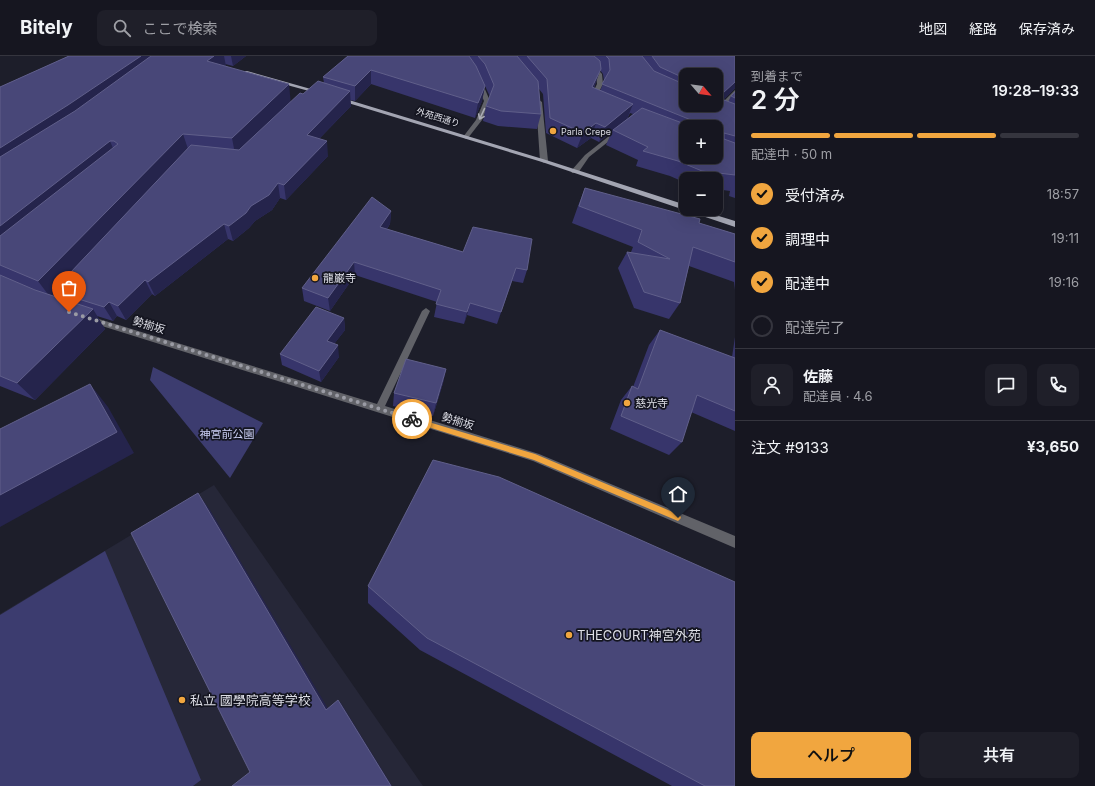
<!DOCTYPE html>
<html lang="ja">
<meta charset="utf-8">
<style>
body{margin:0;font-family:Inter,"Noto Sans JP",sans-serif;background:#1f1f29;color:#f1f3f6;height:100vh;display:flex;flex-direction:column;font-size:15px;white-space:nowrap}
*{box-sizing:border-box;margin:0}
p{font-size:13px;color:#9e9fa5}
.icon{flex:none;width:22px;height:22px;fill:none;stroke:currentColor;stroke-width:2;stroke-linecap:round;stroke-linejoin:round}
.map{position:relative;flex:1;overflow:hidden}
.sheet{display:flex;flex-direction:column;background:#161620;width:360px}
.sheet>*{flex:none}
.needle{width:26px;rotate:118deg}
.buttons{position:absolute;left:679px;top:12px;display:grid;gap:8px}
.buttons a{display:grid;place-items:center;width:44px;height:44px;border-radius:8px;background:#161620;box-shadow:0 4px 16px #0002,0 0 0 1px #35353e;font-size:20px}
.pin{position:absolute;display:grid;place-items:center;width:34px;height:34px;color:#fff;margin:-41px -17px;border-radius:50% 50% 50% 0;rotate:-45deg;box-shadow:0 0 4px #0007}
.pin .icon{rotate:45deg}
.courier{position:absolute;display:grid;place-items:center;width:40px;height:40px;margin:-20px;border:3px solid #f1a63f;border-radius:50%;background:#fff;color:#222;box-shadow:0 1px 5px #0007}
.overview em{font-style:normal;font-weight:600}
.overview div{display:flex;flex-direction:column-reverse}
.overview{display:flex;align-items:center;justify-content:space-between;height:68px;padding:0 16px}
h1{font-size:26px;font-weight:600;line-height:30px}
.bar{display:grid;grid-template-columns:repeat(4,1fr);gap:6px 4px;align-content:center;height:48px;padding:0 16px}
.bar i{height:5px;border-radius:3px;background:#35353e}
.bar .on{background:#f1a63f}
.bar p{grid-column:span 4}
.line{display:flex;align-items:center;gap:10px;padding:0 16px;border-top:1px solid #35353e}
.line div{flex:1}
.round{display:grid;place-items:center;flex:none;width:42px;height:42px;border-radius:8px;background:#1f1f29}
ol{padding:0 16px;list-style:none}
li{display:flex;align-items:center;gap:12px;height:44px}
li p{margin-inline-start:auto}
li .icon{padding:4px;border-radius:50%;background:#f1a63f;color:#111;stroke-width:4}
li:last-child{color:#9e9fa5}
li i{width:22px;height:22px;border:2px solid #35353e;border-radius:50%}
.action{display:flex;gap:8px;margin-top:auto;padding:8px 16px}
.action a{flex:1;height:46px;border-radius:8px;background:#f1a63f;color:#111;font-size:16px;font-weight:600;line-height:46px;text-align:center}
.action a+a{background:#1f1f29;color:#f1f3f6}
header{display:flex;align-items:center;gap:24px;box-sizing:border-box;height:56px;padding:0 20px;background:#161620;border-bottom:1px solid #35353e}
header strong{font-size:19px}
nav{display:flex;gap:22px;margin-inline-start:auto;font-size:14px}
.search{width:280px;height:36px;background:#1f1f29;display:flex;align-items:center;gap:10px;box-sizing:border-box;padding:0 14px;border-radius:8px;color:#9e9fa5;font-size:15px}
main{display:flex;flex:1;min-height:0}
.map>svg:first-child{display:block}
.built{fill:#262738}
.green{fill:#3c3c6f}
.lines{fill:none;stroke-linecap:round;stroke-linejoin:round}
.minor{fill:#616268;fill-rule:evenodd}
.major{fill:#a3a5b2;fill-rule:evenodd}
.wall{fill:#37356b;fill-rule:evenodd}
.shaded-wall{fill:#25244c}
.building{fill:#484778;stroke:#605f8a}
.oneway{stroke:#abacb4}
.route{fill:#f1a63f}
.done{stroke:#9a9ba4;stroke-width:4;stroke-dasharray:0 7.2}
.poi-dot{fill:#f1a63f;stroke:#141520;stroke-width:1.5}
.labels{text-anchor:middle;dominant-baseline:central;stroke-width:3.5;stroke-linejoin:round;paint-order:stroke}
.far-street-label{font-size:9px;fill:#dddee6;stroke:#141520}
.far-poi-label{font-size:9px;fill:#dddee6;stroke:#141520;text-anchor:start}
.poi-label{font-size:11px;fill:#dddee6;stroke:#141520;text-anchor:start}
.street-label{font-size:11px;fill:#dddee6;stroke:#141520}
.park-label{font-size:11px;fill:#cdd1f6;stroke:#141520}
.near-poi-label{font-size:13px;fill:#dddee6;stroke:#141520;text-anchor:start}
</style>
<header>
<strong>Bitely</strong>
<div class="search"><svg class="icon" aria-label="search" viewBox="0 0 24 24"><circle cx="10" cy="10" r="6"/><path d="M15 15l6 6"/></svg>ここで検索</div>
<nav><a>地図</a><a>経路</a><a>保存済み</a></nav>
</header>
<main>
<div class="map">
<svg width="735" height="730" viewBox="0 0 735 730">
<rect width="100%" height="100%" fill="#1d1e2a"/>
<!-- built -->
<path class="built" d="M 214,429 L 423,730 L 0,730 L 0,558 Z"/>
<!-- green -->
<path class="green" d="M 153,311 L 263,367 L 230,422 L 150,324 Z
M 105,495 L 201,724 L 193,730 L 0,730 L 0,559 Z"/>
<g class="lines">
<!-- minor -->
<path class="minor" d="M 571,0 C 584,0 594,9 602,18 L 603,28 L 594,46 L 589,45 L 597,28 L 596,19 L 582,6 Z
M 476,23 L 481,24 L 490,45 L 482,64 L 468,82 L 466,83 L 463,81 L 476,64 L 484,45 L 475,24 Z
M 735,34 L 735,40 L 719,56 L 715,56 L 715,54 Z
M 539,44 L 542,46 L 548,105 L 544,107 L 540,105 L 536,46 Z
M 618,73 L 623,74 L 589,101 L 578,117 L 572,117 L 571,115 L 585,99 Z
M 426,252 L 430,255 L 385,350 L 539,398 L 735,480 L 735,492 L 533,405 L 86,265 L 85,263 L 89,260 L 377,348 L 422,255 Z"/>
<!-- major -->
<path class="major" d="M 243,15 L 247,15 L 325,37 L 320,38 L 243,17 Z
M 335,41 L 339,41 L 546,104 L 686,149 L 686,153 L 696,153 L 735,165 L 735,171 L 542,106 L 335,43 Z"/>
</g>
<!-- wall -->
<path class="wall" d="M 69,0 L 246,0 L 233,10 L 225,8 L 226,10 L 291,46 L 324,27 L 323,21 L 348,0 L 735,0 L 735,32 L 723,44 L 728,46 L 731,40 L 735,36 L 735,142 L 729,140 L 730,135 L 716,133 L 716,123 L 686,123 L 686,127 L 670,120 L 636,110 L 638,104 L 606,89 L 612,75 L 599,86 L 591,82 L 577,92 L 546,77 L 543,38 L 539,33 L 541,58 L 537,73 L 498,70 L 483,65 L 486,50 L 490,41 L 482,23 L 485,30 L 482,45 L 475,62 L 371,28 L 355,45 L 350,44 L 351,50 L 319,83 L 328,100 L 286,144 L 280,142 L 272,154 L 255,165 L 249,172 L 233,185 L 228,183 L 155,240 L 152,238 L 126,264 L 117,260 L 113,265 L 97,260 L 105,273 L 35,344 L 0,330 L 0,31 ZM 600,14 L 603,18 L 604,25 L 600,35 L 594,32 ZM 686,19 L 716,19 L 716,49 L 686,49 ZM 630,57 L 633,58 L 627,63 ZM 686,71 L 716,71 L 686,101 Z
M 585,132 L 735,178 L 735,234 L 734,226 L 689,210 L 680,247 L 669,263 L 634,252 L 618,212 L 627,196 L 631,196 L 633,191 L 572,167 L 578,150 Z
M 391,155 L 390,168 L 387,173 L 463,196 L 527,214 L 523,227 L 512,225 L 497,268 L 467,259 L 464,268 L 434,261 L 437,246 L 355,219 L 330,255 L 304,245 L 302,232 Z
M 344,262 L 345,274 L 334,288 L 339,301 L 321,326 L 282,309 L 280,298 Z
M 660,274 L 732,301 L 735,281 L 735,375 L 691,356 L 682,386 L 669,399 L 610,373 L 621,344 L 632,330 L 633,331 L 649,289 Z
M 446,313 L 443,327 L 433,360 L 393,350 L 394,337 Z
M 368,530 L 735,730 L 672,730 L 420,594 L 368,547 Z"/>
<!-- shaded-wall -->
<path class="shaded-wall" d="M 141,0 L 154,0 L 0,122 L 0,92 Z
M 214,0 L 224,0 L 227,15 L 207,5 Z
M 231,0 L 246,0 L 233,10 Z
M 601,13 L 595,28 L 587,46 L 592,31 Z
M 371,14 L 371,28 L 355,45 L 355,30 Z
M 735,26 L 735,32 L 715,52 L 723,37 Z
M 289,28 L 291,49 L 236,103 L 232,82 Z
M 485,30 L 482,45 L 475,62 L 478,47 Z
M 350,35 L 351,50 L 308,94 L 307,79 Z
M 633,48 L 627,63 L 613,74 L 612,75 L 599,86 L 605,71 Z
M 596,67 L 591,82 L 577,92 L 583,77 Z
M 183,78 L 190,99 L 53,235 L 57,241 L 53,245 L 38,225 Z
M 110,85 L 119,107 L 0,203 L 0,170 Z
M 327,85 L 328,100 L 286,144 L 284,129 Z
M 278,127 L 280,142 L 272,154 L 255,165 L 249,172 L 233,185 L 229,170 Z
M 391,155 L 390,168 L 379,184 L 380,171 Z
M 224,168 L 228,183 L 155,240 L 148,226 Z
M 354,206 L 355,219 L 330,255 L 328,242 Z
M 516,212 L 512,225 L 497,268 L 501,256 Z
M 145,224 L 152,238 L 126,264 L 118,250 Z
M 109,246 L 117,260 L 113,265 L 104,251 Z
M 470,247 L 467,259 L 464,268 L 467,256 Z
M 93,253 L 105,273 L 35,344 L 17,327 Z
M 344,262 L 345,274 L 328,296 L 327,285 Z
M 338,289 L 339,301 L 321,326 L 319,315 Z
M 446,313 L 443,327 L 433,360 L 436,347 Z
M 90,328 L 108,351 L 134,397 L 0,471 L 0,439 Z
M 198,437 L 210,454 L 330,656 L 326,654 Z
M 338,644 L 341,647 L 392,730 L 391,730 Z"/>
<!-- building -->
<path class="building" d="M 69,0 L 141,0 L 68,49 L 0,92 L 0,31 Z
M 151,0 L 214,0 L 207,5 L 289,28 L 232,82 L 183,78 L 38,225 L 0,209 L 0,180 L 118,88 L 114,85 L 110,85 L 0,170 L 0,101 L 75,55 Z
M 348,0 L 469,0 L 476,10 L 485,30 L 478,47 L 371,14 L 355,30 L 323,21 Z
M 478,0 L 517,0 L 538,25 L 541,58 L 501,55 L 486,50 L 494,29 L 485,8 Z
M 527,0 L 594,0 L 600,5 L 601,13 L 592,31 L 633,48 L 605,71 L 596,67 L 583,77 L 550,62 L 547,23 Z
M 606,0 L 642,0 L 654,15 L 686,29 L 686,49 L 716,49 L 716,41 L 735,48 L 735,80 L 724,77 L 724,83 L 735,87 L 735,119 L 702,115 L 678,105 L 643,95 L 648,91 L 613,74 L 642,52 L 693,71 L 686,71 L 686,101 L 716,101 L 716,71 L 694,71 L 696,70 L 696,66 L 602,28 L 610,14 L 609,3 Z
M 652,0 L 735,0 L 735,26 L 723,37 L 716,35 L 716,19 L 686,19 L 686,23 L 660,11 Z
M 318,25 L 350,35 L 307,79 L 327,85 L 284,129 L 278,127 L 269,139 L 251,150 L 246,157 L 229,170 L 224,168 L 148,226 L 145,224 L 118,250 L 109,246 L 104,251 L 53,235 L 191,89 L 239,94 L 300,37 L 303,38 Z
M 735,36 L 735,42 L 731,40 Z
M 585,132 L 700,163 L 699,167 L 735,178 L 735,206 L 693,191 L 680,247 L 644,236 L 627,196 L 670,203 L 638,186 L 642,174 L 579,150 Z
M 372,141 L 391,155 L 380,171 L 463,196 L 473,171 L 532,183 L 527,214 L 516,212 L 501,256 L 470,247 L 467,256 L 436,248 L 441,234 L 354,206 L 328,242 L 302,232 Z
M 0,219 L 35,234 L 93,253 L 17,327 L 0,320 Z
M 316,251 L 344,262 L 327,285 L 338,289 L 319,315 L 280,298 Z
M 660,274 L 735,302 L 735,355 L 697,339 L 682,386 L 621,360 L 632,330 L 638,333 Z
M 406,303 L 446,313 L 436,347 L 394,337 Z
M 90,328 L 117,376 L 0,439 L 0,373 Z
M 433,404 L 499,421 L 735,526 L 735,730 L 705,730 L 427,582 L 368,530 Z
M 198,437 L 326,654 L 338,644 L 391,730 L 232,730 L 250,716 L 131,477 Z"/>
<!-- one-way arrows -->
<defs><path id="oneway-shaft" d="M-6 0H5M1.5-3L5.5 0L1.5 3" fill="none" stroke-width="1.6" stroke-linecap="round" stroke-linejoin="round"/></defs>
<use class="oneway" href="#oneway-shaft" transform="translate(482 58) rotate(115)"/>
<!-- route -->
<path class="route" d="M 410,361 L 412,361 L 535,398 L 680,459 L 681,462 L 678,465 L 534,404 L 412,366 L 410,365 Z"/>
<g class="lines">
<!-- done -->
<path class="done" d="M 69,256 L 412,363"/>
</g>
<!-- markers -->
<g class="poi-dot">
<circle cx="553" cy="75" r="4"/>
<circle cx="315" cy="222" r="4"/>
<circle cx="627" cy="347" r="4"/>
<circle cx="569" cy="579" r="4"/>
<circle cx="182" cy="644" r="4"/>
</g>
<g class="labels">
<!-- far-street labels -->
<g class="far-street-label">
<text transform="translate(438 61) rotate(17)">外苑西通り</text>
</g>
<!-- far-poi labels -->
<g class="far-poi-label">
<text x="561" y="75">Parla Crepe</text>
</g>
<!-- poi labels -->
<g class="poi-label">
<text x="323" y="222">龍巌寺</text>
<text x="635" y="347">慈光寺</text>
</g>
<!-- street labels -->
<g class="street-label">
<text transform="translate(149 269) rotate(17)">勢揃坂</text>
<text transform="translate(458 365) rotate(17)">勢揃坂</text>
</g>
<!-- park labels -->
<g class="park-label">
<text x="227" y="378">神宮前公園</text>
</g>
<!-- near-poi labels -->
<g class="near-poi-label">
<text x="577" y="579">THECOURT神宮外苑</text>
<text x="190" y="644">私立 國學院高等学校</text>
</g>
</g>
</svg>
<div class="buttons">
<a><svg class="needle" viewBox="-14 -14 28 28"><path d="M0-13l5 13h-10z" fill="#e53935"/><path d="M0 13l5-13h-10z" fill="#9e9fa5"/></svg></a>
<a>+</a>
<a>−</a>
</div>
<div class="pin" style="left:69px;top:256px;background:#ea580c"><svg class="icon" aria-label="bag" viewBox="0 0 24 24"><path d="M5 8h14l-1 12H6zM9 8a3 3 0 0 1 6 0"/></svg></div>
<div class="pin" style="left:678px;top:462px;background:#1f2937"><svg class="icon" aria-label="home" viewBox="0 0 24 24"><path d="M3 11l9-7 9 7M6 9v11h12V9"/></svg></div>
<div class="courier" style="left:412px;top:363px"><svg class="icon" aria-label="bike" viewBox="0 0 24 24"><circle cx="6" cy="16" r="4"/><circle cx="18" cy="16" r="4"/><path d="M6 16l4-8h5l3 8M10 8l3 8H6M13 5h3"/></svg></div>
</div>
<section class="sheet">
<div class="overview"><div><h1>2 分</h1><p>到着まで</p></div><em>19:28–19:33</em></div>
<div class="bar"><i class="on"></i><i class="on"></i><i class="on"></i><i></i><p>配達中 · 50 m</p></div>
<ol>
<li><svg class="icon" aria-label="check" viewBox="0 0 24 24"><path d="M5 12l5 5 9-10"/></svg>受付済み<p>18:57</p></li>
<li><svg class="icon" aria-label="check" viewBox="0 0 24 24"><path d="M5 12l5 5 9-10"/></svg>調理中<p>19:11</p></li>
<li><svg class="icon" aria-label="check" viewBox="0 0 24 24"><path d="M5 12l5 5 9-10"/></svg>配達中<p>19:16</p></li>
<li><i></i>配達完了</li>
</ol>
<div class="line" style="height:72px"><a class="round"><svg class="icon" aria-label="person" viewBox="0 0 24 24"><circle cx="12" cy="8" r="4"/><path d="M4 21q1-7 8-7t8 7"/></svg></a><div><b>佐藤</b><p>配達員 · 4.6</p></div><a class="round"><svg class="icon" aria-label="chat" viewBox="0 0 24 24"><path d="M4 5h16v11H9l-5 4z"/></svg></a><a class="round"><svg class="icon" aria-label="phone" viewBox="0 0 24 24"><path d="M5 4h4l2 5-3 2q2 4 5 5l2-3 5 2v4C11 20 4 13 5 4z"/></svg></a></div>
<div class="line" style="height:52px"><div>注文 #9133</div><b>¥3,650</b></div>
<div class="action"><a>ヘルプ</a><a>共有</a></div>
</section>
</main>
